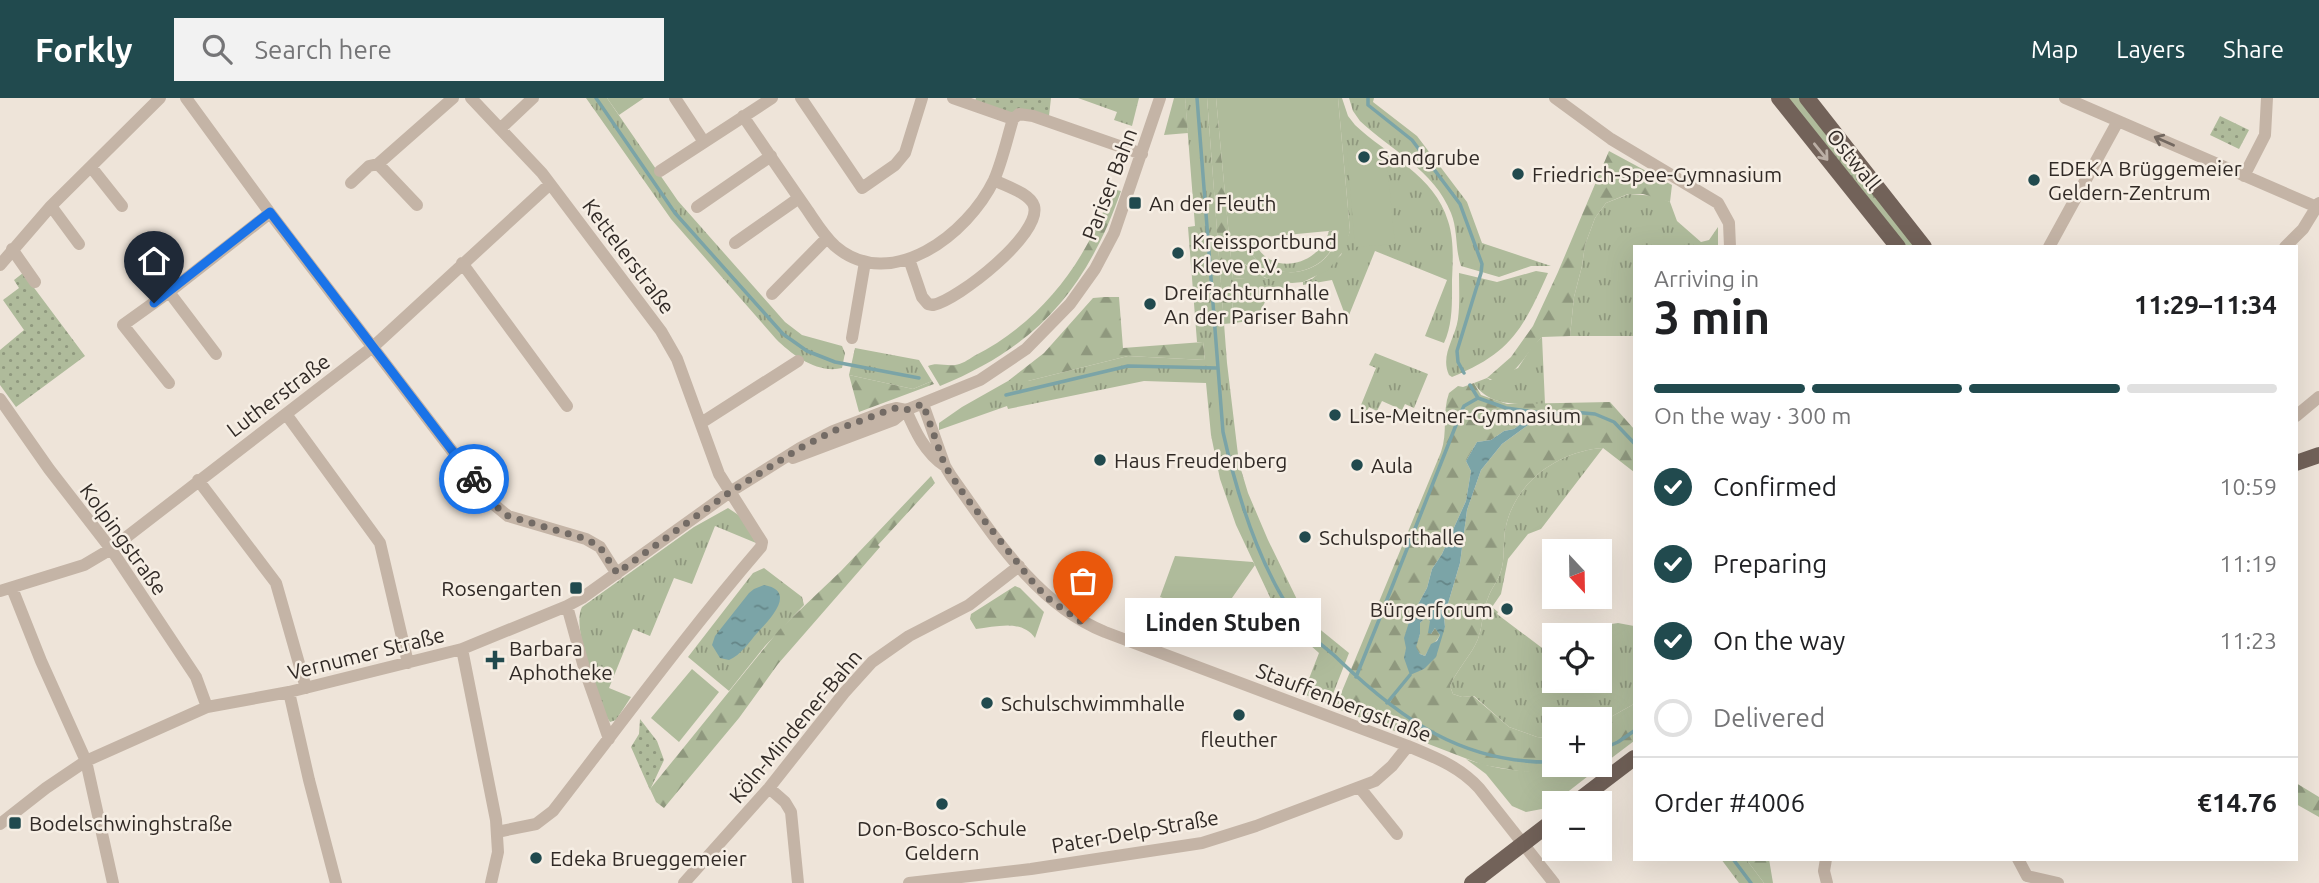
<!DOCTYPE html>
<meta charset="utf-8">
<style>
body{margin:0;font-family:Ubuntu,sans-serif;background:#f2f2f2;color:#202124;height:100vh;display:flex;flex-direction:column;font-size:26px;white-space:nowrap}
*{box-sizing:border-box;margin:0}
p{font-size:23px;color:#757577}
.icon{flex:none;width:38px;height:38px;fill:none;stroke:currentColor;stroke-width:2;stroke-linecap:round;stroke-linejoin:round}
.map{position:relative;flex:1;overflow:hidden}
.panel{position:absolute;left:1633px;top:147px;width:665px;height:616px;display:flex;flex-direction:column;background:#fff;border-radius:0px;box-shadow:0 7px 28px #0002}
.panel>*{flex:none}
.needle{width:46px;rotate:158deg}
.tools{position:absolute;left:1542px;top:441px;display:grid;gap:14px}
.tools a{display:grid;place-items:center;width:70px;height:70px;border-radius:0px;background:#fff;box-shadow:0 7px 28px #0002;font-size:35px}
.pin{position:absolute;display:grid;place-items:center;width:60px;height:60px;color:#fff;margin:-72px -30px;border-radius:50% 50% 50% 0;rotate:-45deg;box-shadow:0 0 7px #0007}
.pin .icon{rotate:45deg}
.courier{position:absolute;display:grid;place-items:center;width:70px;height:70px;margin:-35px;border:5px solid #1a73e8;border-radius:50%;background:#fff;color:#222;box-shadow:0 2px 9px #0007}
.bubble{position:absolute;height:49px;border-radius:0px;background:#fff;box-shadow:0 7px 28px #0002;font-size:23px;font-weight:700;line-height:49px;text-align:center}
.head em{font-style:normal;font-weight:700}
.head div{display:flex;flex-direction:column-reverse}
.head{display:flex;align-items:center;justify-content:space-between;height:119px;padding:0 21px}
h1{font-size:46px;font-weight:700;line-height:52px}
.bar{display:grid;grid-template-columns:repeat(4,1fr);gap:10px 7px;align-content:center;height:84px;padding:0 21px}
.bar i{height:9px;border-radius:5px;background:#e0e0e0}
.bar .current{background:#214a4e}
.bar p{grid-column:span 4}
.line{display:flex;align-items:center;gap:18px;padding:0 21px;border-top:2px solid #e0e0e0}
.line div{flex:1}
ol{padding:0 21px;list-style:none}
li{display:flex;align-items:center;gap:21px;height:77px}
li p{margin-inline-start:auto}
li .icon{padding:7px;border-radius:50%;background:#214a4e;color:#fff;stroke-width:4}
li:last-child{color:#757577}
li i{width:38px;height:38px;border:4px solid #e0e0e0;border-radius:50%}
header{display:flex;align-items:center;gap:42px;box-sizing:border-box;height:98px;padding:0 35px;background:#214a4e;color:#fff}
header strong{font-size:33px}
nav{display:flex;gap:38px;margin-inline-start:auto;font-size:24px}
.search{width:490px;height:63px;background:#f2f2f2;display:flex;align-items:center;gap:18px;box-sizing:border-box;padding:0 24px;border-radius:0px;color:#757577;font-size:26px}
.map>svg:first-child{display:block}
.grass{fill:url(#grass-tufts)}
.forest{fill:url(#forest-firs);fill-rule:evenodd}
.park{fill:url(#park-dots)}
.garden{fill:#afbb9b;fill-rule:evenodd}
.water{fill:url(#water-ripples);fill-rule:evenodd}
.lines{fill:none;stroke-linecap:round;stroke-linejoin:round}
.stream{stroke:#7ba4a7;stroke-width:3.5}
.minor{stroke:#c4b4a6;stroke-width:12}
.major{stroke:#726259;stroke-width:16}
.oneway{stroke:#736860}
.oneway2{stroke:#bbafa5}
.done{stroke:#736b65;stroke-width:7;stroke-dasharray:0 12.6}
.route{stroke:#1a73e8;stroke-width:9}
.poi-dot{fill:#214a4e;stroke:#f6eee4;stroke-width:2.5}
.labels{text-anchor:middle;dominant-baseline:central;stroke-width:5;stroke-linejoin:round;paint-order:stroke}
.poi-label{font-size:21px;fill:#312a26;stroke:#f6eee4;text-anchor:start}
.street-label{font-size:21px;fill:#312a26;stroke:#f6eee4}
</style>
<header>
<strong>Forkly</strong>
<div class="search"><svg class="icon" aria-label="search" viewBox="0 0 24 24"><circle cx="10" cy="10" r="6"/><path d="M15 15l6 6"/></svg>Search here</div>
<nav><a>Map</a><a>Layers</a><a>Share</a></nav>
</header>
<div class="map">
<svg width="2319" height="785" viewBox="0 0 2319 785">
<defs>
<pattern id="grass-tufts" width="24" height="20" patternUnits="userSpaceOnUse" patternTransform="scale(1.75)"><rect width="24" height="20" fill="#afbb9b"/><path d="M3 7l-1-3M5 7V3M7 7l1-3M15 17l-1-3M17 17v-4M19 17l1-3" fill="none" stroke="#8f987e"/></pattern>
<pattern id="forest-firs" width="22" height="20" patternUnits="userSpaceOnUse" patternTransform="scale(1.75)"><rect width="22" height="20" fill="#afbb9b"/><path d="M5 1l3.5 6h-7zM16 11l3.5 6h-7z" fill="#8f987e"/></pattern>
<pattern id="park-dots" width="8" height="8" patternUnits="userSpaceOnUse" patternTransform="scale(1.75)"><rect width="8" height="8" fill="#afbb9b"/><path d="M2 2h.1M6 6h.1" fill="none" stroke="#8f987e" stroke-width="1.8" stroke-linecap="round"/></pattern>
<pattern id="water-ripples" width="26" height="14" patternUnits="userSpaceOnUse" patternTransform="scale(1.75)"><rect width="26" height="14" fill="#7ba4a7"/><path d="M2 4q2-2 4 0t4 0M15 11q2-2 4 0t4 0" fill="none" stroke="#658688"/></pattern>
</defs>
<rect width="100%" height="100%" fill="#eee4d9"/>
<!-- grass -->
<path class="grass" d="M 586,0 L 607,0 L 678,103 L 785,224 L 802,237 L 842,248 L 845,255 L 842,270 C 818,276 792,257 776,241 L 671,121 Z
M 1078,0 L 1139,0 L 1132,28 L 1114,22 L 1117,14 Z
M 1185,0 L 1207,0 L 1227,265 L 1239,365 L 1248,395 L 1268,442 L 1306,520 L 1349,555 L 1329,606 L 1303,596 L 1319,555 L 1291,530 L 1277,514 L 1236,427 L 1220,381 L 1211,337 L 1206,285 L 1144,283 L 1008,311 L 1007,308 L 939,332 L 939,325 L 962,309 L 1008,283 L 1028,283 L 1128,258 L 1205,262 L 1203,244 L 1197,244 L 1188,129 L 1195,128 Z
M 1338,0 L 1342,0 L 1348,18 L 1355,27 C 1387,57 1435,78 1448,123 C 1454,141 1453,162 1452,182 C 1452,204 1453,225 1444,245 L 1425,238 L 1447,182 L 1375,153 L 1347,222 L 1332,182 L 1303,187 L 1303,184 L 1312,181 L 1341,157 L 1350,133 Z
M 1349,0 L 1374,0 L 1373,4 L 1417,38 L 1467,104 L 1482,145 L 1551,168 L 1531,168 L 1499,179 L 1461,168 C 1455,151 1458,132 1451,115 C 1434,72 1392,53 1360,23 L 1353,13 Z
M 1786,0 L 1800,0 L 1919,149 L 1905,149 Z
M 1629,96 L 1656,98 L 1670,104 L 1677,123 L 1701,144 L 1709,142 L 1718,129 L 1718,149 L 1634,149 L 1634,238 L 1570,238 L 1574,199 L 1582,168 L 1585,147 L 1595,120 L 1606,105 Z
M 1339,132 C 1329,184 1263,189 1242,141 L 1253,140 C 1266,180 1319,170 1329,133 Z
M 1244,166 L 1265,180 L 1289,185 L 1290,189 L 1271,192 L 1256,222 L 1234,225 L 1230,181 L 1245,180 Z
M 1536,173 L 1548,175 C 1523,231 1511,255 1452,279 L 1449,277 C 1440,257 1455,241 1458,221 C 1460,206 1459,190 1459,175 L 1497,184 Z
M 1542,239 L 1545,306 C 1518,306 1489,309 1474,285 L 1487,280 L 1490,282 L 1518,270 L 1533,247 Z
M 855,250 L 919,262 L 932,283 L 913,291 L 849,277 Z
M 1375,255 L 1428,276 L 1414,310 L 1405,306 L 1402,312 L 1382,303 L 1377,313 L 1369,309 L 1366,315 L 1359,312 L 1376,270 L 1369,267 Z
M 1603,350 L 1541,431 L 1528,436 L 1508,461 L 1501,496 L 1492,509 L 1498,514 L 1497,516 L 1554,559 L 1554,583 L 1600,583 L 1600,537 L 1593,537 L 1593,529 L 1618,525 L 1634,528 L 1634,606 L 1600,625 L 1600,621 L 1554,621 L 1554,641 L 1537,639 L 1509,629 L 1474,598 L 1462,599 L 1453,596 L 1450,588 C 1457,571 1471,558 1478,541 C 1483,528 1482,512 1488,500 C 1491,491 1497,484 1500,476 C 1506,461 1502,444 1506,428 C 1516,383 1559,353 1603,350 Z
M 728,410 L 740,418 L 756,445 L 715,428 L 692,486 L 674,480 L 650,538 L 633,531 L 609,590 L 631,599 L 616,622 L 610,624 L 606,618 C 598,595 571,530 582,509 L 694,429 Z
M 764,470 L 802,499 L 804,507 L 765,548 L 729,593 L 688,559 L 753,475 Z
M 1721,761 L 1746,761 L 1764,785 L 1739,785 Z"/>
<!-- forest -->
<path class="forest" d="M 1174,0 L 1185,0 L 1188,35 L 1164,37 Z
M 1207,0 L 1216,0 L 1233,181 L 1230,181 L 1234,225 L 1224,226 Z
M 1609,53 L 1672,87 L 1670,104 L 1643,96 L 1628,96 L 1606,105 L 1595,120 L 1585,147 L 1582,168 L 1574,199 L 1570,238 L 1542,239 C 1526,253 1513,288 1487,280 L 1511,259 L 1533,228 L 1558,174 Z
M 1112,91 L 1121,93 C 1087,190 1037,249 940,288 L 928,268 C 936,264 945,268 955,267 C 962,266 968,262 974,258 C 1043,223 1087,162 1112,91 Z
M 1105,199 L 1119,199 L 1123,250 L 1203,244 L 1205,262 L 1128,258 L 1028,283 L 1008,283 L 1044,255 L 1093,200 Z
M 849,277 L 913,291 L 932,283 L 934,286 L 859,314 Z
M 1474,285 L 1481,297 L 1507,306 L 1610,304 L 1634,331 L 1634,374 L 1603,350 C 1559,353 1516,383 1506,428 C 1502,444 1506,461 1500,476 C 1497,484 1491,491 1488,500 C 1482,512 1483,528 1478,541 C 1471,558 1457,571 1450,588 L 1453,596 L 1462,599 L 1473,598 L 1509,629 L 1537,639 L 1554,641 L 1554,667 L 1600,667 L 1600,625 L 1634,606 L 1634,643 L 1601,668 L 1543,675 L 1519,673 L 1483,667 L 1335,610 L 1441,354 C 1448,335 1442,314 1449,295 L 1458,288 L 1463,289 ZM 1537,314 L 1547,317 L 1528,327 L 1502,346 L 1481,372 L 1467,412 L 1460,465 L 1444,519 L 1445,529 L 1424,571 L 1417,573 L 1405,560 L 1410,521 L 1427,490 L 1432,471 L 1442,456 L 1466,403 L 1471,373 L 1466,363 L 1477,344 L 1491,342 L 1504,333 L 1514,331 Z
M 931,378 L 935,385 L 878,447 L 880,449 L 778,566 L 739,620 L 664,710 L 656,704 L 650,691 L 779,532 L 841,473 Z
M 1015,488 L 1020,490 L 1044,514 L 1035,540 C 1022,521 996,529 976,531 L 970,521 L 971,516 Z
M 1426,519 L 1430,522 L 1431,536 L 1435,530 L 1437,531 L 1440,537 C 1436,545 1430,548 1425,558 L 1420,556 L 1415,549 L 1420,536 L 1420,525 Z
M 2296,685 L 2319,699 L 2319,719 L 2296,706 Z
M 1746,761 L 1769,761 L 1773,785 L 1764,785 Z"/>
<!-- park -->
<path class="park" d="M 976,0 L 1051,0 L 1049,18 L 1019,16 L 974,7 Z
M 2220,18 L 2249,32 L 2239,51 L 2210,37 Z
M 23,175 L 85,258 L 16,309 L 0,287 L 0,252 L 24,232 L 3,202 L 19,190 L 14,182 Z
M 640,621 L 657,643 L 664,662 L 650,692 L 631,649 L 639,636 Z"/>
<!-- garden -->
<path class="garden" d="M 607,0 L 644,0 L 619,17 Z
M 1216,0 L 1338,0 L 1350,133 L 1345,151 L 1328,172 L 1303,184 L 1292,185 L 1273,183 L 1257,176 L 1245,166 L 1245,180 L 1233,181 ZM 1339,132 C 1330,184 1263,189 1242,141 Z
M 1381,50 L 1382,64 L 1387,64 L 1395,146 L 1355,149 L 1347,53 Z
M 1254,181 L 1257,217 L 1236,219 L 1233,183 Z
M 1175,458 L 1253,464 L 1255,467 L 1218,520 L 1160,499 Z
M 692,571 L 719,594 L 679,644 L 651,620 Z
M 1466,661 C 1511,677 1555,676 1601,668 L 1547,710 L 1526,714 L 1512,708 L 1486,676 Z"/>
<!-- water -->
<path class="water" d="M 1537,314 L 1549,316 L 1528,327 L 1502,346 L 1481,372 L 1467,412 L 1460,465 L 1444,519 L 1445,529 L 1436,559 L 1424,571 L 1410,577 L 1404,560 L 1406,550 L 1404,540 L 1410,521 L 1427,490 L 1432,471 L 1442,456 L 1466,403 L 1471,373 L 1466,363 L 1477,344 L 1491,342 L 1504,333 L 1514,331 ZM 1426,519 L 1430,523 L 1428,535 L 1431,536 L 1435,530 L 1440,537 L 1437,543 L 1431,546 L 1425,558 L 1420,556 L 1416,549 L 1420,536 L 1420,525 Z
M 764,487 C 798,493 769,522 758,534 C 749,544 741,557 729,562 L 720,560 L 712,547 L 715,538 L 749,495 L 754,491 Z"/>
<g class="lines">
<!-- stream -->
<path class="stream" d="M 596,0 L 675,115 L 783,236 L 807,253 L 835,264 L 919,280
M 1197,0 L 1223,334 C 1237,397 1259,469 1297,522 C 1307,538 1326,549 1339,562 C 1402,622 1463,666 1554,664
M 1368,0 L 1368,7 L 1412,42 L 1460,106 L 1482,166 L 1481,175 L 1457,253 L 1458,264 L 1464,275
M 1470,287 L 1478,300 L 1506,310 L 1549,316 L 1573,314 L 1595,316 L 1614,324 L 1634,345
M 1006,297 L 1128,268 L 1217,270
M 1461,314 L 1464,308 L 1478,300
M 1386,504 L 1458,322
M 1356,579 L 1381,517
M 1387,605 L 1410,577
M 1600,652 L 1618,644 L 1634,633
M 1733,761 L 1751,785"/>
<!-- minor -->
<path class="minor" d="M 186,0 L 270,115 L 492,405 L 508,418 L 586,441 L 600,449 L 617,476
M 471,0 L 542,75 L 661,233 L 677,261 L 719,376 L 762,444 L 761,449 C 688,534 622,624 553,713 L 536,726 L 497,734
M 675,0 L 704,44
M 801,0 L 862,90 L 895,67 L 905,55 L 922,0
M 953,0 L 1013,21 L 1019,16 L 1033,18 L 1142,56
M 1555,0 L 1611,41 L 1718,105 L 1729,125 L 1730,149
M 2065,0 L 2319,110
M 743,18 C 764,49 785,80 806,110 C 815,123 823,137 835,148 C 891,196 968,136 994,82 C 1002,64 1007,41 1013,21
M 500,31 L 533,0
M 378,66 L 417,107
M 91,69 L 122,108
M 660,73 L 772,0
M 2244,78 L 2265,37 L 2267,0
M 351,85 L 369,68 L 378,66 L 453,0
M 51,108 L 79,146
M 697,109 L 771,58
M 735,145 L 799,100
M 2049,149 L 2118,23
M 2285,149 L 2303,131 L 2319,105
M 12,151 L 35,184
M 909,161 L 922,199 L 928,206 L 933,207 C 958,202 1042,136 1034,108 C 1030,95 1005,88 994,82
M 462,165 L 567,308
M 0,167 L 51,108 L 160,0
M 169,194 L 216,256
M 772,196 L 827,140
M 852,240 L 865,164
M 169,285 L 123,227 L 169,194 L 270,115
M 0,301 L 49,371 L 111,451 L 196,579 L 207,609
M 923,306 L 945,368 L 951,378 C 993,437 1036,506 1105,534 L 1408,648 C 1434,659 1459,668 1479,690 L 1554,785
M 906,312 C 915,333 925,355 945,368
M 286,316 L 380,445 L 408,565
M 2296,318 L 2319,299
M 701,325 L 798,263
M 793,360 L 894,322 L 906,312 L 980,282 L 1026,251 L 1070,206 L 1095,171 L 1114,135 L 1160,0
M 198,382 L 276,485 L 306,590
M 12,490 L 41,563 L 86,663 L 113,785
M 0,493 L 84,467 L 111,451 L 374,248 L 550,86
M 567,508 L 585,573 L 609,641
M 462,551 L 496,722 L 498,754 L 491,785
M 289,594 L 309,682 L 336,785
M 769,690 L 785,704 L 791,714 L 798,785
M 1360,690 L 1397,736
M 0,726 L 46,690 L 86,663 L 207,609 L 289,594 L 462,551 L 567,508 L 582,500 L 730,394 L 800,350 L 833,333 L 888,312 L 896,310 L 906,312
M 1826,761 L 1824,773 L 1827,785
M 2018,761 L 2027,778
M 2027,778 L 2058,785
M 684,785 L 769,690 L 844,595 L 872,564 L 909,538 L 969,507 L 1019,468
M 909,785 L 1031,771 L 1202,745 L 1256,728 L 1375,683 L 1392,668 L 1408,648"/>
<!-- major -->
<path class="major" d="M 1779,0 L 1898,149
M 1807,0 L 1924,149
M 2296,365 L 2319,357
M 1575,705 L 1634,660
M 1472,785 L 1554,722"/>
</g>
<!-- one-way arrows -->
<defs><path id="oneway-shaft" d="M-6 0H5M1.5-3L5.5 0L1.5 3" fill="none" stroke-width="1.6" stroke-linecap="round" stroke-linejoin="round" transform="scale(1.75)"/></defs>
<use class="oneway" href="#oneway-shaft" transform="translate(2164 43) rotate(-156)"/>
<use class="oneway2" href="#oneway-shaft" transform="translate(1821 54) rotate(51)"/>
<g class="lines">
<!-- done -->
<path class="done" d="M 474,381 L 492,405 L 508,418 L 586,441 L 600,449 L 617,475 L 730,394 L 800,350 L 833,333 L 884,314 L 896,310 L 906,312 L 923,306 L 945,368 L 965,398 L 1035,487 L 1050,502 L 1083,525"/>
<!-- route -->
<path class="route" d="M 154,205 L 270,114 L 474,381"/>
</g>
<!-- markers -->
<g class="poi-dot">
<circle cx="1364" cy="59" r="7"/>
<circle cx="1518" cy="76" r="7"/>
<circle cx="2034" cy="82" r="7"/>
<rect x="1128" y="98" width="14" height="14" rx="3.5"/>
<circle cx="1178" cy="155" r="7"/>
<circle cx="1150" cy="206" r="7"/>
<circle cx="1335" cy="317" r="7"/>
<circle cx="1100" cy="362" r="7"/>
<circle cx="1357" cy="367" r="7"/>
<circle cx="1305" cy="439" r="7"/>
<rect x="569" y="483" width="14" height="14" rx="3.5"/>
<circle cx="1507" cy="511" r="7"/>
<path d="M491.5 551.5h7v7h7v7h-7v7h-7v-7h-7v-7h7z"/>
<circle cx="987" cy="605" r="7"/>
<circle cx="1239" cy="617" r="7"/>
<circle cx="942" cy="706" r="7"/>
<rect x="8" y="718" width="14" height="14" rx="3.5"/>
<circle cx="536" cy="760" r="7"/>
</g>
<g class="labels">
<!-- poi labels -->
<g class="poi-label">
<text x="1378" y="59">Sandgrube</text>
<text x="2048" y="70">EDEKA Brüggemeier<tspan x="2048" dy="24">Geldern-Zentrum</tspan></text>
<text x="1532" y="76">Friedrich-Spee-Gymnasium</text>
<text x="1149" y="105">An der Fleuth</text>
<text x="1192" y="143">Kreissportbund<tspan x="1192" dy="24">Kleve e.V.</tspan></text>
<text x="1164" y="194">Dreifachturnhalle<tspan x="1164" dy="24">An der Pariser Bahn</tspan></text>
<text x="1349" y="317">Lise-Meitner-Gymnasium</text>
<text x="1114" y="362">Haus Freudenberg</text>
<text x="1371" y="367">Aula</text>
<text x="1319" y="439">Schulsporthalle</text>
<text x="562" y="490" text-anchor="end">Rosengarten</text>
<text x="1493" y="511" text-anchor="end">Bürgerforum</text>
<text x="509" y="550">Barbara<tspan x="509" dy="24">Aphotheke</tspan></text>
<text x="1001" y="605">Schulschwimmhalle</text>
<text x="1239" y="641" text-anchor="middle">fleuther</text>
<text x="29" y="725">Bodelschwinghstraße</text>
<text x="942" y="730" text-anchor="middle">Don-Bosco-Schule<tspan x="942" dy="24">Geldern</tspan></text>
<text x="550" y="760">Edeka Brueggemeier</text>
</g>
<!-- street labels -->
<g class="street-label">
<text transform="translate(1854 61) rotate(51)">Ostwall</text>
<text transform="translate(1109 86) rotate(-69)">Pariser Bahn</text>
<text transform="translate(629 158) rotate(53)">Kettelerstraße</text>
<text transform="translate(278 297) rotate(-37)">Lutherstraße</text>
<text transform="translate(124 441) rotate(54)">Kolpingstraße</text>
<text transform="translate(366 555) rotate(-14)">Vernumer Straße</text>
<text transform="translate(1344 604) rotate(21)">Stauffenbergstraße</text>
<text transform="translate(795 628) rotate(-50)">Köln-Mindener-Bahn</text>
<text transform="translate(1135 733) rotate(-10)">Pater-Delp-Straße</text>
</g>
</g>
</svg>
<div class="tools">
<a><svg class="needle" viewBox="-14 -14 28 28"><path d="M0-13l5 13h-10z" fill="#e53935"/><path d="M0 13l5-13h-10z" fill="#757577"/></svg></a>
<a><svg class="icon" aria-label="locate" viewBox="0 0 24 24"><circle cx="12" cy="12" r="6"/><path d="M12 2v4M12 18v4M2 12h4M18 12h4"/></svg></a>
<a>+</a>
<a>−</a>
</div>
<div class="pin" style="left:1083px;top:525px;background:#ea580c"><svg class="icon" aria-label="bag" viewBox="0 0 24 24"><path d="M5 8h14l-1 12H6zM9 8a3 3 0 0 1 6 0"/></svg></div>
<div class="pin" style="left:154px;top:205px;background:#1f2937"><svg class="icon" aria-label="home" viewBox="0 0 24 24"><path d="M3 11l9-7 9 7M6 9v11h12V9"/></svg></div>
<div class="courier" style="left:474px;top:381px"><svg class="icon" aria-label="bike" viewBox="0 0 24 24"><circle cx="6" cy="16" r="4"/><circle cx="18" cy="16" r="4"/><path d="M6 16l4-8h5l3 8M10 8l3 8H6M13 5h3"/></svg></div>
<div class="bubble" style="left:1125px;top:500px;width:196px">Linden Stuben</div>
<section class="panel">
<div class="head"><div><h1>3 min</h1><p>Arriving in</p></div><em>11:29–11:34</em></div>
<div class="bar"><i class="current"></i><i class="current"></i><i class="current"></i><i></i><p>On the way · 300 m</p></div>
<ol>
<li><svg class="icon" aria-label="check" viewBox="0 0 24 24"><path d="M5 12l5 5 9-10"/></svg>Confirmed<p>10:59</p></li>
<li><svg class="icon" aria-label="check" viewBox="0 0 24 24"><path d="M5 12l5 5 9-10"/></svg>Preparing<p>11:19</p></li>
<li><svg class="icon" aria-label="check" viewBox="0 0 24 24"><path d="M5 12l5 5 9-10"/></svg>On the way<p>11:23</p></li>
<li><i></i>Delivered</li>
</ol>
<div class="line" style="height:91px"><div>Order #4006</div><b>€14.76</b></div>
</section>
</div>
